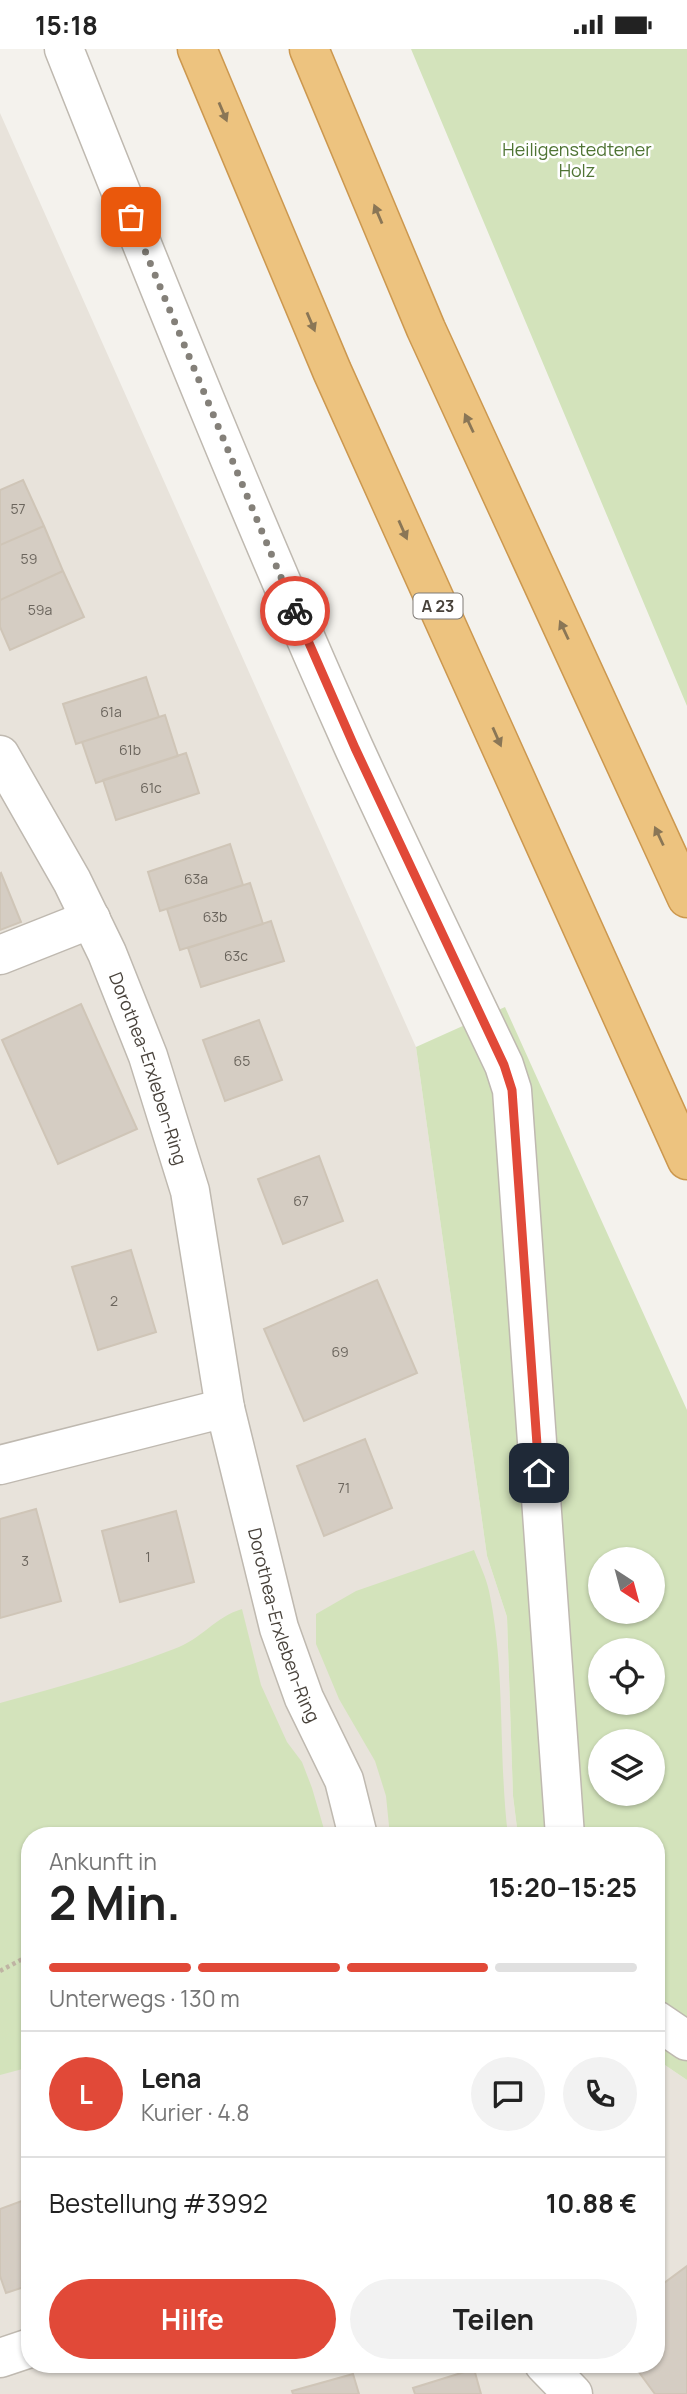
<!DOCTYPE html>
<html lang="de">
<meta charset="utf-8">
<style>
body{margin:0;font-family:Manrope,sans-serif;background:#f2f2f2;color:#222;height:100vh;display:flex;flex-direction:column;font-size:26px;white-space:nowrap}
*{box-sizing:border-box;margin:0}
p{font-size:23px;color:#767676}
.icon{flex:none;width:38px;height:38px;fill:none;stroke:currentColor;stroke-width:2;stroke-linecap:round;stroke-linejoin:round}
.map{position:relative;flex:1;overflow:hidden}
.panel{position:absolute;left:21px;top:1778px;width:644px;height:546px;display:flex;flex-direction:column;background:#fff;border-radius:28px;box-shadow:0 2px 5px #0004}
.panel>*{flex:none}
.needle{width:46px;rotate:144deg}
.tools{position:absolute;left:588px;top:1498px;display:grid;gap:14px}
.tools a{display:grid;place-items:center;width:77px;height:77px;border-radius:50%;background:#fff;box-shadow:0 2px 5px #0004;font-size:35px}
.pin{position:absolute;display:grid;place-items:center;width:60px;height:60px;color:#fff;margin:-30px;border-radius:14px;box-shadow:0 4px 10px #0006}
.courier{position:absolute;display:grid;place-items:center;width:70px;height:70px;margin:-35px;border:5px solid #e14938;border-radius:50%;background:#fff;color:#222;box-shadow:0 2px 9px #0007}
.head em{font-style:normal;font-weight:700}
.head div{display:flex;flex-direction:column-reverse}
.head{display:flex;align-items:center;justify-content:space-between;height:119px;padding:0 28px}
h1{font-size:46px;font-weight:700;line-height:52px}
.bar{display:grid;grid-template-columns:repeat(4,1fr);gap:10px 7px;align-content:center;height:84px;padding:0 28px}
.bar i{height:9px;border-radius:5px;background:#e0e0e0}
.bar .current{background:#e14938}
.bar p{grid-column:span 4}
.line{display:flex;align-items:center;gap:18px;padding:0 28px;border-top:2px solid #e0e0e0}
.line div{flex:1}
.round{display:grid;place-items:center;flex:none;width:74px;height:74px;border-radius:37px;background:#f2f2f2}
.button{display:flex;gap:14px;margin-top:auto;padding:14px 28px}
.button a{flex:1;height:80px;border-radius:42px;background:#e14938;color:#fff;font-size:28px;font-weight:700;line-height:80px;text-align:center}
.button a+a{background:#f2f2f2;color:#222}
.status{display:flex;justify-content:space-between;align-items:center;height:49px;padding:0 35px;background:#fff;direction:ltr}
.status svg{height:19px;fill:currentColor}
.map>svg:first-child{display:block}
.residential{fill:#e8e3db}
.green{fill:#d3e3bb;fill-rule:evenodd}
.building{fill:#d5cdc3;stroke:#cfc5b7;stroke-width:2}
.lines{fill:none;stroke-linecap:round;stroke-linejoin:round}
.minor-casing{stroke:#bfb9b0;stroke-width:41}
.highway-casing{stroke:#cc984f;stroke-width:41}
.path{stroke:#bfb4a3;stroke-width:4.5;stroke-dasharray:3.5 3.5;stroke-linecap:butt}
.minor{stroke:#fff;stroke-width:38}
.highway{stroke:#edc37f;stroke-width:38}
.oneway{fill:#8a7656}
.done{stroke:#848079;stroke-width:7;stroke-dasharray:0 12.6}
.route{stroke:#e14938;stroke-width:9}
.labels{text-anchor:middle;dominant-baseline:central;stroke-width:5;stroke-linejoin:round;paint-order:stroke}
.number-label{font-size:14px;fill:#6b655d}
.shield{fill:#fff;stroke:#7f7b76;stroke-width:2}
.shield-label{font-size:16px;font-weight:bold;fill:#48423b}
.park-label{font-size:18px;fill:#4f7434;stroke:#fff}
.street-label{font-size:18px;fill:#48423b;stroke:#fff}
</style>
<div class="status"><b>15:18</b><svg viewBox="0 0 49 12"><path d="M0 12V9h3v3zM5 12V6h3v6zM10 12V3h3v9zM15 12V0h3v12zM26 1h20v11H26zM47 4h2v5h-2z"/></svg></div>
<div class="map">
<svg width="687" height="2345" viewBox="0 0 687 2345">
<rect width="100%" height="100%" fill="#f4f2ed"/>
<!-- residential -->
<path class="residential" d="M 0,64 L 416,998 L 487,1507 L 507,1568 L 513,1747 L 518,1787 L 30,1787 L 30,2315 L 656,2315 L 656,2010 L 687,2031 L 687,2345 L 0,2345 Z"/>
<!-- green -->
<path class="green" d="M 411,0 L 687,0 L 687,657 Z
M 505,958 L 687,1361 L 687,2031 L 656,2010 L 656,1787 L 518,1787 L 513,1747 L 507,1568 L 487,1507 L 416,998 ZM 600,1510 L 653,1510 L 653,1563 L 600,1563 ZM 600,1601 L 653,1601 L 653,1654 L 600,1654 ZM 600,1692 L 653,1692 L 653,1745 L 600,1745 Z
M 474,1501 C 479,1514 486,1528 489,1542 C 506,1622 498,1705 508,1787 L 390,1787 L 386,1747 L 375,1712 L 339,1650 L 316,1595 L 316,1565 L 356,1542 Z
M 242,1560 L 261,1636 L 287,1693 L 302,1713 L 312,1739 L 326,1787 L 30,1787 L 30,2018 L 0,2026 L 0,1654 C 58,1638 117,1622 174,1600 C 202,1590 215,1568 242,1560 Z"/>
<!-- building -->
<path class="building" d="M 23,431 L 44,477 L 0,496 L 0,441 Z
M 44,477 L 63,522 L 0,551 L 0,496 Z
M 63,522 L 84,568 L 10,601 L 0,578 L 0,551 Z
M 146,628 L 159,668 L 76,695 L 63,655 Z
M 165,666 L 178,707 L 96,734 L 82,693 Z
M 186,704 L 199,744 L 116,771 L 103,731 Z
M 230,795 L 243,836 L 160,862 L 148,823 Z
M 1,824 L 21,873 L 0,881 L 0,825 Z
M 250,834 L 263,875 L 180,901 L 167,860 Z
M 271,872 L 284,912 L 201,938 L 188,899 Z
M 81,955 L 137,1080 L 58,1115 L 2,991 Z
M 259,971 L 282,1031 L 225,1052 L 203,991 Z
M 319,1107 L 343,1172 L 283,1195 L 258,1130 Z
M 131,1201 L 156,1283 L 98,1301 L 72,1218 Z
M 377,1231 L 417,1324 L 304,1372 L 264,1280 Z
M 365,1390 L 392,1459 L 324,1487 L 297,1417 Z
M 36,1460 L 61,1552 L 0,1569 L 0,1470 Z
M 176,1462 L 194,1533 L 120,1553 L 102,1482 Z
M 30,2149 L 30,2236 L 6,2244 L 0,2227 L 0,2160 Z
M 687,2217 L 687,2345 L 655,2345 L 633,2315 L 656,2315 L 656,2240 Z
M 474,2320 L 481,2345 L 415,2345 L 413,2339 Z
M 353,2325 L 359,2345 L 293,2345 L 292,2342 Z"/>
<g class="lines">
<defs>
<g id="minor">
<path d="M 64,0 C 157,234 251,469 354,699 C 403,806 454,911 504,1016 L 512,1041 L 565,1787"/>
<path id="s1" d="M 0,706 L 72,832 L 107,904 L 148,1007 L 190,1142 L 225,1359"/>
<path d="M 0,906 L 91,870"/>
<path id="s2" d="M 0,1416 L 225,1359 L 279,1579 L 304,1649 L 344,1731 L 358,1787"/>
<path d="M 656,1971 L 687,1992"/>
<path d="M 0,2309 L 30,2299"/>
<path d="M 544,2315 L 573,2345"/>
</g>
<path id="highway" d="M 197,0 L 332,322 L 687,1111
M 309,0 L 426,280 L 687,849"/>
</defs>
<!-- minor casing -->
<use href="#minor" class="minor-casing"/>
<!-- highway casing -->
<use href="#highway" class="highway-casing"/>
<!-- path -->
<path class="path" d="M 0,1922 L 30,1906"/>
<!-- minor -->
<use href="#minor" class="minor"/>
<!-- highway -->
<use href="#highway" class="highway"/>
</g>
<!-- one-way arrows -->
<defs><path id="oneway-solid" d="M-6-.8H1V-3.2L6.5 0L1 3.2V.8H-6Z" transform="scale(1.75)"/></defs>
<g class="oneway">
<use href="#oneway-solid" transform="translate(223 63) rotate(67)"/>
<use href="#oneway-solid" transform="translate(378 165) rotate(-113)"/>
<use href="#oneway-solid" transform="translate(311 273) rotate(67)"/>
<use href="#oneway-solid" transform="translate(469 374) rotate(-115)"/>
<use href="#oneway-solid" transform="translate(403 481) rotate(66)"/>
<use href="#oneway-solid" transform="translate(564 581) rotate(-115)"/>
<use href="#oneway-solid" transform="translate(497 688) rotate(66)"/>
<use href="#oneway-solid" transform="translate(659 787) rotate(-115)"/>
</g>
<g class="lines">
<!-- done -->
<path class="done" d="M 131,168 L 295,562"/>
<!-- route -->
<path class="route" d="M 295,562 L 355,699 L 504,1016 L 512,1041 L 539,1424"/>
</g>
<g class="labels">
<!-- number labels -->
<g class="number-label">
<text x="18" y="459">57</text>
<text x="29" y="509">59</text>
<text x="40" y="560">59a</text>
<text x="111" y="662">61a</text>
<text x="130" y="700">61b</text>
<text x="151" y="738">61c</text>
<text x="196" y="829">63a</text>
<text x="215" y="867">63b</text>
<text x="236" y="906">63c</text>
<text x="242" y="1011">65</text>
<text x="301" y="1151">67</text>
<text x="114" y="1251">2</text>
<text x="340" y="1302">69</text>
<text x="344" y="1438">71</text>
<text x="148" y="1507">1</text>
<text x="25" y="1511">3</text>
</g>
<!-- shield labels -->
<rect class="shield" x="413.5" y="544.5" width="49" height="25" rx="5"/>
<g class="shield-label">
<text x="438" y="557">A 23</text>
</g>
<!-- park labels -->
<g class="park-label">
<text x="577" y="100">Heiligenstedtener<tspan x="577" dy="21">Holz</tspan></text>
</g>
<!-- street labels -->
<g class="street-label">
<text stroke="none"><textPath href="#s1" startOffset="348">Dorothea-Erxleben-Ring</textPath></text>
<text stroke="none"><textPath href="#s2" startOffset="457">Dorothea-Erxleben-Ring</textPath></text>
</g>
</g>
</svg>
<div class="tools">
<a><svg class="needle" viewBox="-14 -14 28 28"><path d="M0-13l5 13h-10z" fill="#e53935"/><path d="M0 13l5-13h-10z" fill="#767676"/></svg></a>
<a><svg class="icon" aria-label="locate" viewBox="0 0 24 24"><circle cx="12" cy="12" r="6"/><path d="M12 2v4M12 18v4M2 12h4M18 12h4"/></svg></a>
<a><svg class="icon" aria-label="layers" viewBox="0 0 24 24"><path d="M12 4l9 5-9 5-9-5zM3 14l9 5 9-5"/></svg></a>
</div>
<div class="pin" style="left:131px;top:168px;background:#ea580c"><svg class="icon" aria-label="bag" viewBox="0 0 24 24"><path d="M5 8h14l-1 12H6zM9 8a3 3 0 0 1 6 0"/></svg></div>
<div class="pin" style="left:539px;top:1424px;background:#1f2937"><svg class="icon" aria-label="home" viewBox="0 0 24 24"><path d="M3 11l9-7 9 7M6 9v11h12V9"/></svg></div>
<div class="courier" style="left:295px;top:562px"><svg class="icon" aria-label="bike" viewBox="0 0 24 24"><circle cx="6" cy="16" r="4"/><circle cx="18" cy="16" r="4"/><path d="M6 16l4-8h5l3 8M10 8l3 8H6M13 5h3"/></svg></div>
<section class="panel">
<div class="head"><div><h1>2 Min.</h1><p>Ankunft in</p></div><em>15:20–15:25</em></div>
<div class="bar"><i class="current"></i><i class="current"></i><i class="current"></i><i></i><p>Unterwegs · 130 m</p></div>
<div class="line" style="height:126px"><b class="round" style="background:#e14938;color:#fff">L</b><div><b>Lena</b><p>Kurier · 4.8</p></div><a class="round"><svg class="icon" aria-label="chat" viewBox="0 0 24 24"><path d="M4 5h16v11H9l-5 4z"/></svg></a><a class="round"><svg class="icon" aria-label="phone" viewBox="0 0 24 24"><path d="M5 4h4l2 5-3 2q2 4 5 5l2-3 5 2v4C11 20 4 13 5 4z"/></svg></a></div>
<div class="line" style="height:91px"><div>Bestellung #3992</div><b>10.88 €</b></div>
<div class="button"><a>Hilfe</a><a>Teilen</a></div>
</section>
</div>
